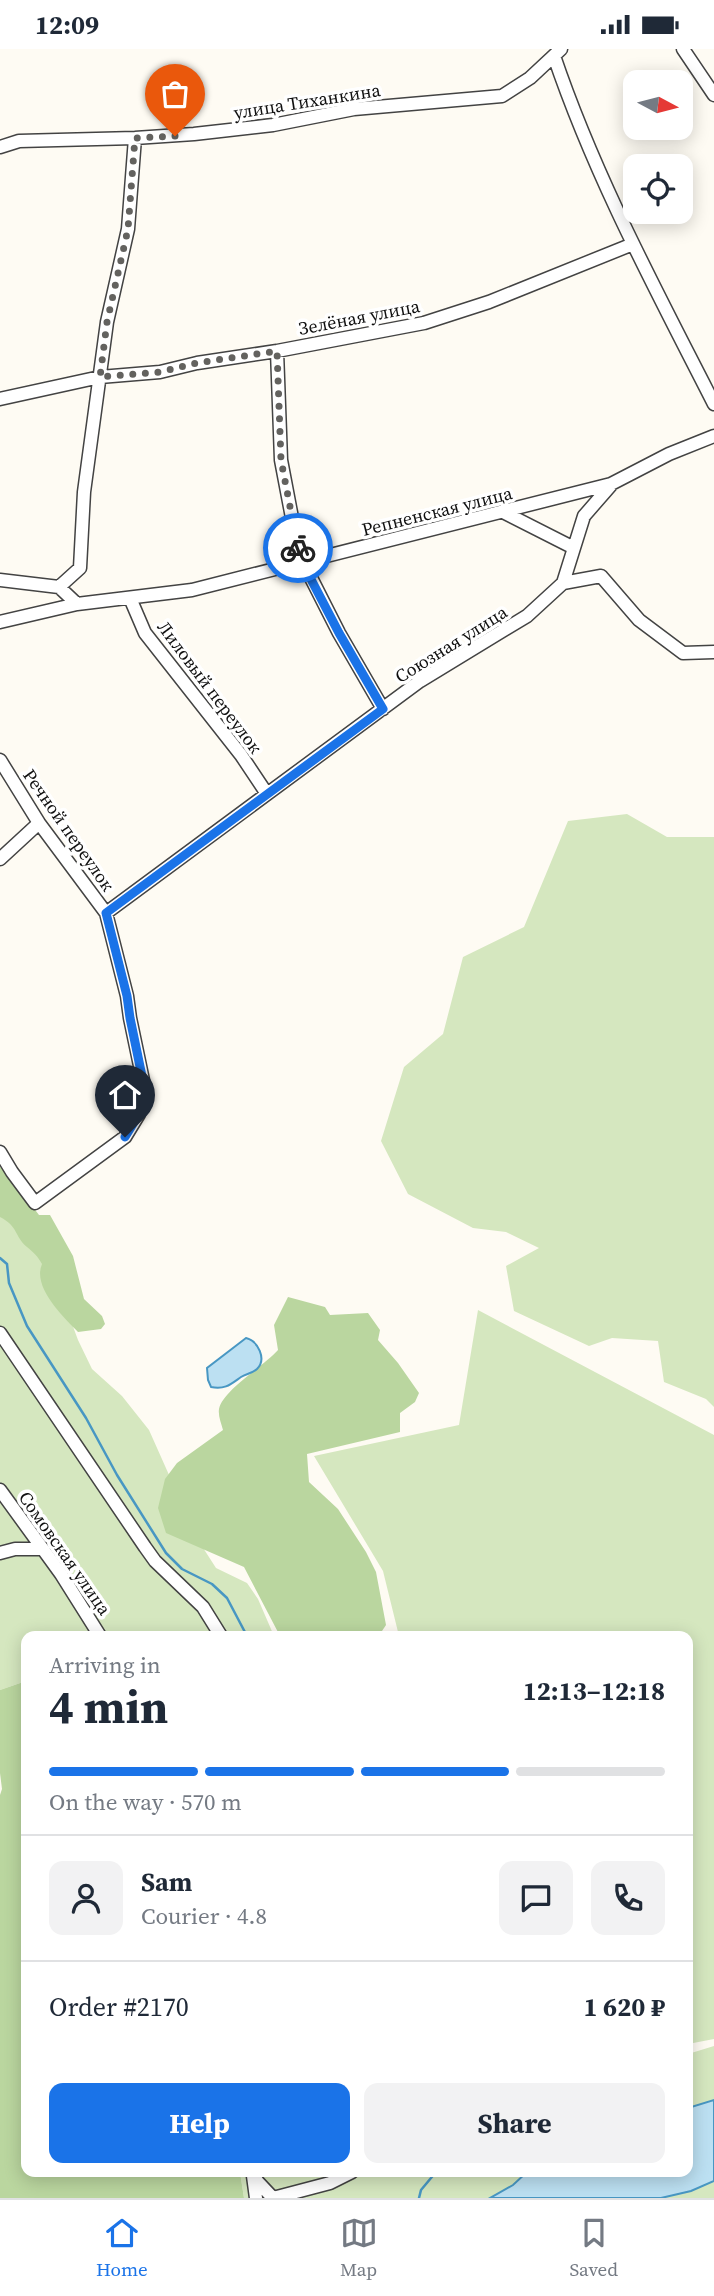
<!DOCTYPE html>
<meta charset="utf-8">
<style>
body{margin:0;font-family:"Source Serif 4",serif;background:#f2f2f3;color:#1f2937;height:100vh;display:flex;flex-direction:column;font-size:26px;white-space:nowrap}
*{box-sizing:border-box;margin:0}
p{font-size:23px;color:#747a83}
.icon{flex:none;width:38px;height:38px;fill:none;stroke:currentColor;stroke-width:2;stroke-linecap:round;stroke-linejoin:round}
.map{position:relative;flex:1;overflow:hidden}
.sheet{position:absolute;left:21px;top:1582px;width:672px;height:546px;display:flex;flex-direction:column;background:#fff;border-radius:14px;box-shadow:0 4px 18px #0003}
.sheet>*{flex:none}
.needle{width:46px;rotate:97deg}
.buttons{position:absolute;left:623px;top:21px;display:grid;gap:14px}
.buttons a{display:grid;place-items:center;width:70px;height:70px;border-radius:14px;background:#fff;box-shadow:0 4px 18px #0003;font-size:35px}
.pin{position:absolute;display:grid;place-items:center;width:60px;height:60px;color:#fff;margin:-72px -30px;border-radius:50% 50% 50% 0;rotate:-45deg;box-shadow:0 0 7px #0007}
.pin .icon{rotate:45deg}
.courier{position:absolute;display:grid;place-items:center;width:70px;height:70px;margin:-35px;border:5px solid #1a73e8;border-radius:50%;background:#fff;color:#222;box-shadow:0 2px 9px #0007}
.head em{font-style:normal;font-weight:700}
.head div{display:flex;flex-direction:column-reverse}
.head{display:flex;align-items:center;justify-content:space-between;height:119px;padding:0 28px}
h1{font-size:46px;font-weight:700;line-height:52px}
.bar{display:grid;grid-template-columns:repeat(4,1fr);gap:10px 7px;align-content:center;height:84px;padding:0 28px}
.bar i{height:9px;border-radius:5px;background:#e0e1e3}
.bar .selected{background:#1a73e8}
.bar p{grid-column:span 4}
.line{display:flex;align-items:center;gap:18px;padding:0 28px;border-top:2px solid #e0e1e3}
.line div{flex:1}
.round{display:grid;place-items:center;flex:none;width:74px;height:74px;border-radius:14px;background:#f2f2f3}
.button{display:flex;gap:14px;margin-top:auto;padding:14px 28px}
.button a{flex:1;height:80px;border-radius:14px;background:#1a73e8;color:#fff;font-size:28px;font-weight:700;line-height:80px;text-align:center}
.button a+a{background:#f2f2f3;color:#1f2937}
.status{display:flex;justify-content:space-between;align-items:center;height:49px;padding:0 35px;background:#fff;direction:ltr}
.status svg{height:19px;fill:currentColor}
.menu{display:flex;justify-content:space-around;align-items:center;height:98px;border-top:2px solid #e0e1e3;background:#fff;font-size:19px;color:#747a83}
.menu a{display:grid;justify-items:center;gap:4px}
.menu .selected{color:#1a73e8}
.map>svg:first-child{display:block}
.green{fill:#d5e7bf}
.forest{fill:#bad69f}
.water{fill:#bce0f2;stroke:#4897c3;stroke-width:2}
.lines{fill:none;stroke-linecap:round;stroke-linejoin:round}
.stream{stroke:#4897c3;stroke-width:2.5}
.minor-casing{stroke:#434343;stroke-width:15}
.minor{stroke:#fff;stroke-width:12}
.done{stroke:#63625f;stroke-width:7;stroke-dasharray:0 12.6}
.route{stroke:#1a73e8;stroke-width:9}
.labels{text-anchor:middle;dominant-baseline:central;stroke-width:7;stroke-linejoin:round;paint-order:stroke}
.street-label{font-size:18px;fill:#101010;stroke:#fff}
</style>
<div class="status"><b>12:09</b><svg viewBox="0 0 49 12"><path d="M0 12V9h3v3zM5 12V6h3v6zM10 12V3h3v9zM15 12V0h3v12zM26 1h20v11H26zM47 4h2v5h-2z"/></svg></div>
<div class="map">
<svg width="714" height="2149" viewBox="0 0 714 2149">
<rect width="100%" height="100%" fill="#fefbf3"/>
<!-- green -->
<path class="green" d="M 627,765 L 667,788 L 714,788 L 714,1358 L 706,1350 L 664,1333 L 658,1292 L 612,1289 L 589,1297 L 514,1262 L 506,1217 L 539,1199 L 506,1183 L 473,1179 L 408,1145 L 381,1092 L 404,1018 L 443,985 L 463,908 L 524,878 L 568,772 Z
M 0,1138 L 58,1237 L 78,1291 L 92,1320 L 122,1347 L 149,1381 L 198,1491 L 216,1519 L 247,1534 L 258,1550 L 274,1587 L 26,1587 L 26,1632 L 0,1641 Z
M 478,1261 L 714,1386 L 714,1990 L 688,1995 L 688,1587 L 399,1587 L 383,1522 L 314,1407 L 459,1376 Z
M 714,1997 L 714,2149 L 244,2149 L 240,2123 L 688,2123 L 688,2005 Z"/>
<!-- forest -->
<path class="forest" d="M 0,1118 L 5,1121 L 39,1166 L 50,1166 L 73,1207 L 84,1250 L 102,1267 L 105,1275 L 101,1280 L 78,1283 C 63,1268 32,1238 42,1215 C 37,1206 34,1204 27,1198 C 14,1187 19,1178 0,1168 Z
M 288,1248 L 325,1258 L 330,1266 L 368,1264 L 380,1281 L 378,1291 L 398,1314 L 419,1344 L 415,1353 L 400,1364 L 400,1383 L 307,1405 L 309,1433 L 338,1460 L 366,1503 L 376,1523 L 386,1576 L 382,1582 L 381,1587 L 280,1587 L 244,1518 L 166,1484 L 158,1459 L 165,1430 L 177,1414 L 223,1381 C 221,1374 218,1367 219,1360 C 223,1341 264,1317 278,1301 L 274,1276 Z
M 26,1632 L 26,2123 L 240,2123 L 244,2149 L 0,2149 L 0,1746 L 2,1740 L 0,1724 L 0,1641 Z"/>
<!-- water -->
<path class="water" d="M 246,1289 C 258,1292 267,1310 257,1320 C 253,1324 246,1325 241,1328 C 231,1335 225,1341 211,1338 L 208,1331 L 207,1319 Z
M 714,2051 L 714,2132 L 691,2142 L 661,2149 L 490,2149 L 513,2136 L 527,2123 L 688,2123 L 688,2059 Z"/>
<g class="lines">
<!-- stream -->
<path class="stream" d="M 0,1209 L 7,1215 L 9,1234 L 27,1277 L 86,1369 L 117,1426 L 166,1504 L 182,1520 L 212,1535 L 227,1549 L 247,1587
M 419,2149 L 421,2141 L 436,2123"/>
<defs>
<path id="minor" d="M 683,0 L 714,46
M 554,7 C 595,128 656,241 714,355
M 0,98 L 19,92 L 135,89 L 194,85 L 273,76 L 354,60 L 502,47 L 530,29 L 561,0
M 277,302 L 281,411 L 301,516
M 0,350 L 100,328 L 160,323 L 197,314 L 277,302 L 424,274 L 489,253 L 633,195
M 503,463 L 574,499
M 304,515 L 339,584 L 383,660
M 0,531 L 59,538 L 77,555 L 192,541 L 611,435 L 669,405 L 714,387
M 563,534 L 584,467 L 611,436
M 59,538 L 80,519 L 84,443 L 107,273 L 128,180 L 135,89
M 130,549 L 145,584 L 241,706 L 267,745
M 0,573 L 77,555
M 0,711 L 39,774 L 106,864 L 127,947 L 130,969 L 144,1036 L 139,1065 L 125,1088 L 35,1154 L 12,1123 L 0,1103
M 0,810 L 39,774
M 106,864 L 420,632 L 527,567 L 563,534 L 601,527 L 639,571 L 683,604 L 714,603
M 0,1284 L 145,1498 L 155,1512 L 203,1558 L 221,1587
M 0,1441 L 61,1525 L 100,1587
M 0,1504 L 15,1500 L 42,1500
M 253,2123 L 257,2132 L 273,2149
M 253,2127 L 256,2149
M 273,2149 L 330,2134 L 352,2123"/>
</defs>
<!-- minor casing -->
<use href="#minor" class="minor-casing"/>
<!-- minor -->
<use href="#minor" class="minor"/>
</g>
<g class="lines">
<!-- done -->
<path class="done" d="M 175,87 L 135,89 L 128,180 L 107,273 L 100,328 L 160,323 L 197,314 L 277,302 L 281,411 L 298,499"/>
<!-- route -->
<path class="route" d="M 125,1088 L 139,1065 L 144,1037 L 130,969 L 127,947 L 106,864 L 383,660 L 339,584 L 303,515 L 301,516 L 298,499"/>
</g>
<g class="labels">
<!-- street labels -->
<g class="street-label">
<text transform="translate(307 52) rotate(-9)">улица Тиханкина</text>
<text transform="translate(359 268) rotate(-11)">Зелёная улица</text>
<text transform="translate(437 462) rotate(-14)">Репненская улица</text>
<text transform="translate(451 595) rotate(-32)">Союзная улица</text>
<text transform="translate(210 638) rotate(53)">Лиловый переулок</text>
<text transform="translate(69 781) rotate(55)">Речной переулок</text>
<text transform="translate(65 1504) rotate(55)">Сомовская улица</text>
</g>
</g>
</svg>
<div class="buttons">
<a><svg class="needle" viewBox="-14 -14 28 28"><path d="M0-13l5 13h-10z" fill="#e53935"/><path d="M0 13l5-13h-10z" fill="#747a83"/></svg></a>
<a><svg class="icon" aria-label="locate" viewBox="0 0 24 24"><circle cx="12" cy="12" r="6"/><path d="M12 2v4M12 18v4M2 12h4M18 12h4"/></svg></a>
</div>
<div class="pin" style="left:175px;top:87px;background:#ea580c"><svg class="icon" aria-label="bag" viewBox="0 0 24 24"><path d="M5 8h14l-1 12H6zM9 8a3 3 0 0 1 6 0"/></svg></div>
<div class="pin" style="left:125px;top:1088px;background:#1f2937"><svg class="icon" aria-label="home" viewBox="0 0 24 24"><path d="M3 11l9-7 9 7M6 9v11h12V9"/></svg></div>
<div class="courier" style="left:298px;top:499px"><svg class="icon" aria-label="bike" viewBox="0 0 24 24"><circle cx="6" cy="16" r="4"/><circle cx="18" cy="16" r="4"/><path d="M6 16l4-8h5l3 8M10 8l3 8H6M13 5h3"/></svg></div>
<section class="sheet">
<div class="head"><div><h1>4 min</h1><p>Arriving in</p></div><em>12:13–12:18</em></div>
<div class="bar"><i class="selected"></i><i class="selected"></i><i class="selected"></i><i></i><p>On the way · 570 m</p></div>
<div class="line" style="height:126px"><a class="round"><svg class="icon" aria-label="person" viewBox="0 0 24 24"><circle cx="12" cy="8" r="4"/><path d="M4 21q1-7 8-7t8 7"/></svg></a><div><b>Sam</b><p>Courier · 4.8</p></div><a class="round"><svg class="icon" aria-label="chat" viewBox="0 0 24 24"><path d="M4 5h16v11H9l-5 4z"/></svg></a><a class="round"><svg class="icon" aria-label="phone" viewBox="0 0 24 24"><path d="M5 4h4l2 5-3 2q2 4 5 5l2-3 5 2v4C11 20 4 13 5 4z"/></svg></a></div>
<div class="line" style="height:91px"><div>Order #2170</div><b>1 620 ₽</b></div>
<div class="button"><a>Help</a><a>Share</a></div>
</section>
</div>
<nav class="menu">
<a class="selected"><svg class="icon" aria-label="home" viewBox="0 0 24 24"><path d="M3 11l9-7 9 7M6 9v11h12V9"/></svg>Home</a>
<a><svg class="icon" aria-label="map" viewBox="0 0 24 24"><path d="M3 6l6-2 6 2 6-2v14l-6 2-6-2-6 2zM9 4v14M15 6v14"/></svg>Map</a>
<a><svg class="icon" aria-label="saved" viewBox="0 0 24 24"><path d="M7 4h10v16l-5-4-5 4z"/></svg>Saved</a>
</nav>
